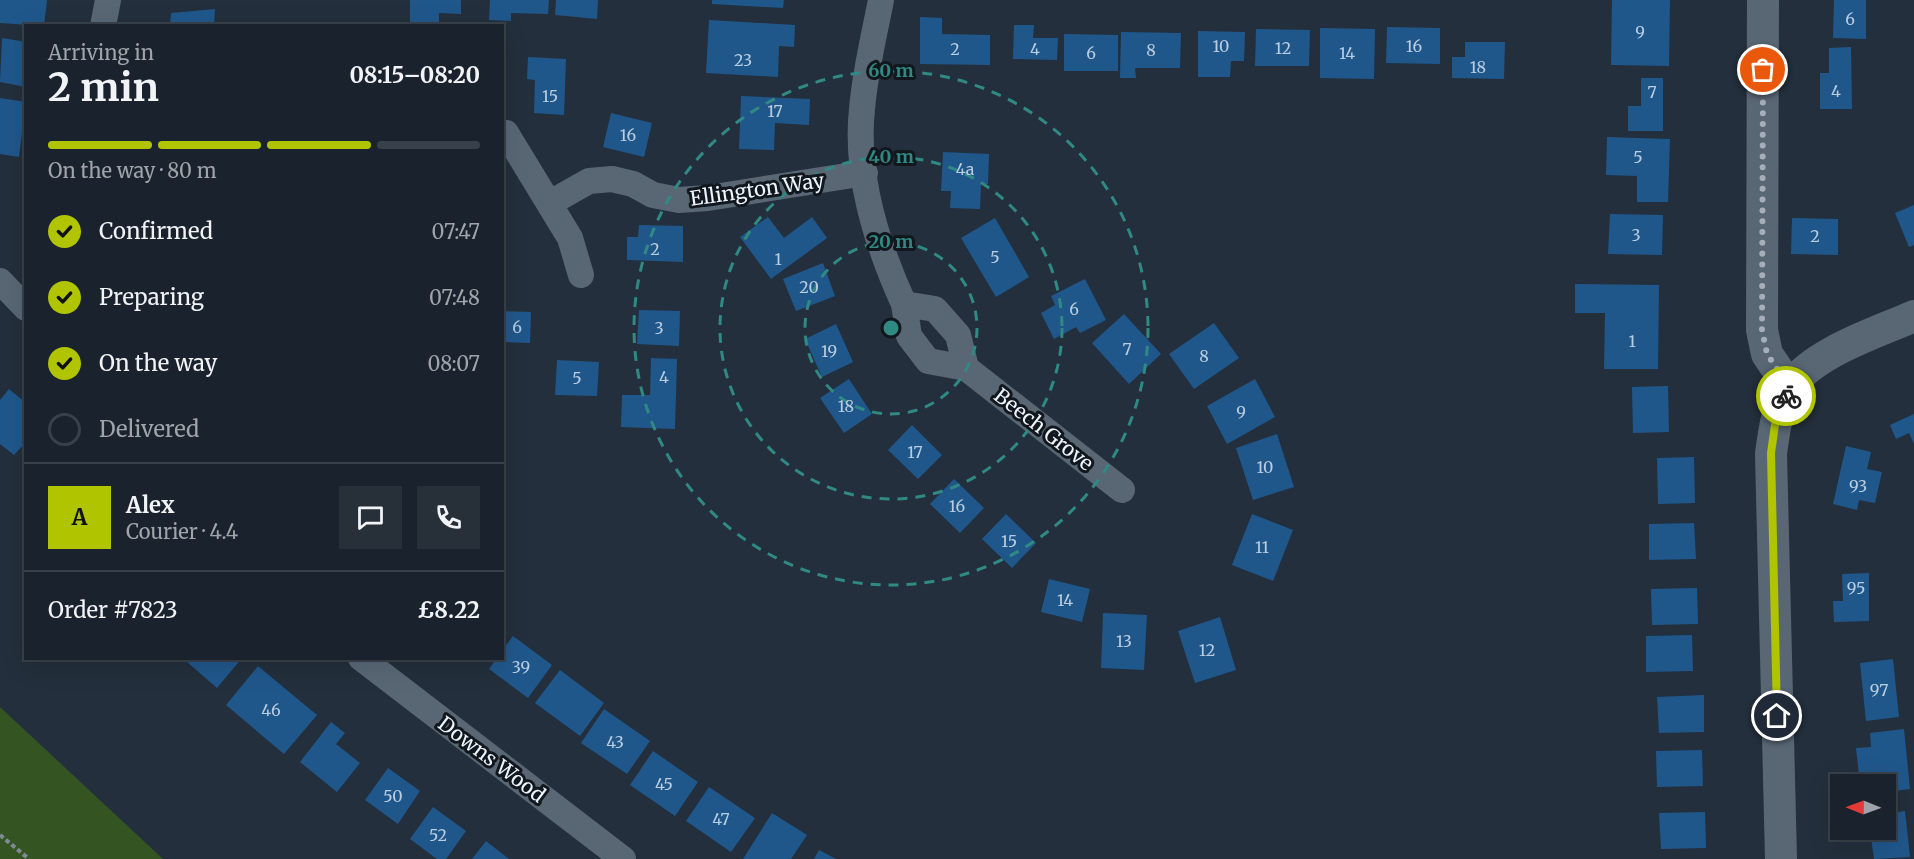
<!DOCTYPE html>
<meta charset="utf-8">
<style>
body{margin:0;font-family:Merriweather,serif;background:#272f39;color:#f1f3f6;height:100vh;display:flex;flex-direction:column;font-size:22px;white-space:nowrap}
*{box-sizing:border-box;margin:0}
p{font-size:20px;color:#9fa4aa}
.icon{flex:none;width:33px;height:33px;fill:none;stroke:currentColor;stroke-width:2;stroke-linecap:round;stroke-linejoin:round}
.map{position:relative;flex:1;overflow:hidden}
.details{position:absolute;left:24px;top:24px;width:480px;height:636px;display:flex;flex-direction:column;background:#1a232d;border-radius:0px;box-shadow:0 6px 24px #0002,0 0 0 2px #384049}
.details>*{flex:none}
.needle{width:39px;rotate:271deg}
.fabs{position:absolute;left:1830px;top:774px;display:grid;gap:12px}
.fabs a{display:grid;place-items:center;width:66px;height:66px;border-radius:0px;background:#1a232d;box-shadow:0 6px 24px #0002,0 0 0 2px #384049;font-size:30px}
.pin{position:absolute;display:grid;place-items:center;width:51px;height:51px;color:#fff;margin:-26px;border:3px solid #fff;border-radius:50%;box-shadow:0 2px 6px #0007}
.courier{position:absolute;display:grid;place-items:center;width:60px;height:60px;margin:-30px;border:4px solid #b0c500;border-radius:50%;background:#fff;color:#222;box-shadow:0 2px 8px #0007}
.summary em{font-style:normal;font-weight:700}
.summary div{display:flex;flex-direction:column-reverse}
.summary{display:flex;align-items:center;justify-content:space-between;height:102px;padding:0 24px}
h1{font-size:39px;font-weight:700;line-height:45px}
.bar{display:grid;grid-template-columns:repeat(4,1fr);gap:9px 6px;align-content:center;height:72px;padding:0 24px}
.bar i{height:8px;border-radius:4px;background:#384049}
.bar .current{background:#b0c500}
.bar p{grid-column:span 4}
.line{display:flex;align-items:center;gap:15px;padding:0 24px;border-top:2px solid #384049}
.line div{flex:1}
.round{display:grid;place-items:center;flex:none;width:63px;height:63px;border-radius:0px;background:#272f39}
ol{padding:0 24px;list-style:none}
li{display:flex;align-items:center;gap:18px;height:66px}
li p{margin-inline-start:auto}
li .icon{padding:6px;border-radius:50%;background:#b0c500;color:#111;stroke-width:4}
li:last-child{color:#9fa4aa}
li i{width:33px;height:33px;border:3px solid #384049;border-radius:50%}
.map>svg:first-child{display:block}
.green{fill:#345421}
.building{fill:#20578b}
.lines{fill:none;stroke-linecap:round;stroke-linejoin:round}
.path{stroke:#808a95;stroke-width:4;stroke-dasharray:4.5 3;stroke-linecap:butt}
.minor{stroke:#596775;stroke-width:26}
.tertiary{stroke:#596775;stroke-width:32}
.done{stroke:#a6afb9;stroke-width:6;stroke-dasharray:0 10.8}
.route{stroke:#b0c500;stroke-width:8}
.ring{fill:none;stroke:#308983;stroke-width:3;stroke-dasharray:10 8}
.labels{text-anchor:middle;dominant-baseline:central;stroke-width:6;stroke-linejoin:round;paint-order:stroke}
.number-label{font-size:16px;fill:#b9cde0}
.street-label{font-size:20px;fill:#ecf4fd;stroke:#12171d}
.centre{fill:#308983;stroke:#12171d;stroke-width:3}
.ring-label{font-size:18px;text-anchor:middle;font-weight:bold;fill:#308983;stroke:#12171d;stroke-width:6;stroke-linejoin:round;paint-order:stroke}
</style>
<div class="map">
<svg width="1914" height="859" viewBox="0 0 1914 859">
<rect width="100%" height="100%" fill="#232f3c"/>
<!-- green -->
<path class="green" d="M 0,707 L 163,859 L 0,859 Z"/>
<!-- building -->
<path class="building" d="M 0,0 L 47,0 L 44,26 L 0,23 Z
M 410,0 L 461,0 L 461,14 L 439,13 L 439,26 L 410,26 Z
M 490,0 L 549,0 L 548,14 L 511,13 L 511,21 L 489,20 Z
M 556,0 L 598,0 L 597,19 L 555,15 Z
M 712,0 L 784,0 L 783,8 L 712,4 Z
M 1612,0 L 1670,0 L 1669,66 L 1611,65 Z
M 1834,0 L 1866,0 L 1866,39 L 1833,38 Z
M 215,9 L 214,26 L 170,26 L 171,13 Z
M 920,17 L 942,18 L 942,34 L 990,35 L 990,65 L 920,64 Z
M 709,20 L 795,25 L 794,47 L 779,46 L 778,77 L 706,73 Z
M 1014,25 L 1034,25 L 1033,38 L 1058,38 L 1057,60 L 1013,59 Z
M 1387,27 L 1440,28 L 1440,64 L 1386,63 Z
M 1320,28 L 1375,29 L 1374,79 L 1320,78 Z
M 1256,29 L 1310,30 L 1309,66 L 1255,66 Z
M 1198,31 L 1245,32 L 1244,61 L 1231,61 L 1230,77 L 1198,77 Z
M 1121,32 L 1181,33 L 1180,68 L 1135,68 L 1136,78 L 1120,78 Z
M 1064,34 L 1118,35 L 1118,71 L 1064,71 Z
M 2,38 L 26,42 L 26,87 L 0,82 Z
M 1465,42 L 1505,42 L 1504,79 L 1452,78 L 1452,57 L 1465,57 Z
M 1851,47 L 1852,109 L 1820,109 L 1820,73 L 1829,73 L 1829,48 Z
M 528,57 L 566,59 L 564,115 L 534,113 L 535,80 L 527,79 Z
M 1641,78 L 1663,78 L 1663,131 L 1628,131 L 1628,106 L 1641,106 Z
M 741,96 L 810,99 L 809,125 L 775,123 L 774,150 L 739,149 Z
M 0,98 L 26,102 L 19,157 L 0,154 Z
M 611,113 L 652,123 L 644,157 L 603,147 Z
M 1607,137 L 1670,139 L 1668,202 L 1637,202 L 1637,176 L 1606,175 Z
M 943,152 L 989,154 L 988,184 L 981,184 L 980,209 L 950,208 L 951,191 L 941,191 Z
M 1914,205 L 1914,245 L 1909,247 L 1895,213 Z
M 1610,214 L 1663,215 L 1662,255 L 1608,254 Z
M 768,217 L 784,238 L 812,217 L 827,238 L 771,279 L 740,237 Z
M 995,218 L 1029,277 L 996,297 L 961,238 Z
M 1792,218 L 1838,219 L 1838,255 L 1791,254 Z
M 639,225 L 683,226 L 683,262 L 627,260 L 627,237 L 638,237 Z
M 823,263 L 835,296 L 796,311 L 783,279 Z
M 1085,279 L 1106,320 L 1080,333 L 1076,327 L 1054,339 L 1041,313 L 1055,305 L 1051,296 Z
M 1575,284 L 1659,285 L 1658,369 L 1604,369 L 1605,313 L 1575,313 Z
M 639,310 L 680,311 L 679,346 L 637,344 Z
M 502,311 L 531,312 L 530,343 L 502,342 Z
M 1124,314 L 1161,354 L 1129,384 L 1092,343 Z
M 1214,323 L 1239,358 L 1194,389 L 1169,354 Z
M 836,324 L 853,362 L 822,377 L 805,339 Z
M 651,358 L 677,359 L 675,429 L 621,427 L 622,395 L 650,395 Z
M 557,360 L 599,362 L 597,396 L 555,395 Z
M 849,379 L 872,414 L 844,433 L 820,398 Z
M 1255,379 L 1275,417 L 1227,444 L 1207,406 Z
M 1668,386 L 1669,432 L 1633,433 L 1632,387 Z
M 9,389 L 26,403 L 26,422 L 22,426 L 26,429 L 26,442 L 14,455 L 0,444 L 0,400 Z
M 1914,414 L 1914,444 L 1909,433 L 1896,439 L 1890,425 Z
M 912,425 L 942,455 L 918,479 L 888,450 Z
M 1277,434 L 1294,487 L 1253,500 L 1236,448 Z
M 1846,446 L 1871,452 L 1867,469 L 1882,472 L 1875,503 L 1859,500 L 1857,510 L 1833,504 Z
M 1694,457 L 1695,503 L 1658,504 L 1657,458 Z
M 954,479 L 984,508 L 960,533 L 930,504 Z
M 1006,514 L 1036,543 L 1012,568 L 982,539 Z
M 1252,514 L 1293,530 L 1273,581 L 1232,565 Z
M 1694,523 L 1696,559 L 1649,560 L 1649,524 Z
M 1869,573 L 1869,621 L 1834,622 L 1833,601 L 1843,601 L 1842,574 Z
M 1049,579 L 1090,589 L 1082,622 L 1041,612 Z
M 1697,588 L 1698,624 L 1652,625 L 1651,589 Z
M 1103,613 L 1147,615 L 1144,670 L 1101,668 Z
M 1220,617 L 1236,670 L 1195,683 L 1178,631 Z
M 1692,635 L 1693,671 L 1646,672 L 1646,636 Z
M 513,636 L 552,665 L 528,698 L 489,669 L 497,658 L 502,658 L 502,651 Z
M 188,658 L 242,658 L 217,688 L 186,661 Z
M 1893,659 L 1899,717 L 1866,721 L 1860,663 Z
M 258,666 L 317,715 L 284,754 L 226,705 Z
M 560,670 L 604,703 L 580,736 L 535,703 Z
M 1704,695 L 1704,732 L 1659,733 L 1657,697 Z
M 604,709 L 650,741 L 627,774 L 581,743 Z
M 331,722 L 345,733 L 336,744 L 360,763 L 337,792 L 300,762 Z
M 1904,729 L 1910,789 L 1886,792 L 1886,784 L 1860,784 L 1856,748 L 1871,747 L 1870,733 Z
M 1702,750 L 1703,786 L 1657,787 L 1656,751 Z
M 653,751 L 698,782 L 675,816 L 630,785 Z
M 388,768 L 420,791 L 398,824 L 365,800 Z
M 709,787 L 755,818 L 731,852 L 686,821 Z
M 433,807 L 466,831 L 446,859 L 437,859 L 410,839 Z
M 1905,811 L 1910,857 L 1874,859 L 1870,830 L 1886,830 L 1886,814 Z
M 1705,812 L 1706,848 L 1661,849 L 1659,813 Z
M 772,813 L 807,835 L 791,859 L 743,859 Z
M 486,841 L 509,859 L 472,859 Z
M 819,850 L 836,859 L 814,859 Z"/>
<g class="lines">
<!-- path -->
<path class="path" d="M 0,835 L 29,859"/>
<!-- minor -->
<path class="minor" d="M 881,0 C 874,36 865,72 862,109 C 855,174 877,245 904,304 L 935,309 L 958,335 L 966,368
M 103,26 L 108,0
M 506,133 L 570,238 L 581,275
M 550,203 L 589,181 L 612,179 L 633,184 L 653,195 L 679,200 L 708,198 L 865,173
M 0,281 L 26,308
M 904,304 L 909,336 L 928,361 L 966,368 L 1122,490
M 361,658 L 623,859"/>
<!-- tertiary -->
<path class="tertiary" d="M 1763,0 L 1762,330 L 1767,354 L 1790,388
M 1781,859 L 1771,454 C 1774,431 1777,406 1790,387 C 1814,352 1876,333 1914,316"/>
</g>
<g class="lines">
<!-- done -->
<path class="done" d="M 1763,70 L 1762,330 L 1767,354 L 1790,388 L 1786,396"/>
<!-- route -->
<path class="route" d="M 1777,716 L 1771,453 L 1776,418 L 1786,396"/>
</g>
<!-- distance rings -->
<g class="ring">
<circle cx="891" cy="328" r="86"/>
<circle cx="891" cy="328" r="171"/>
<circle cx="891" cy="328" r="257"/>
</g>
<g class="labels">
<!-- number labels -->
<g class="number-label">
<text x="1850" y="19">6</text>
<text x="1640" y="32">9</text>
<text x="1221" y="46">10</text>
<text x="1414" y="46">16</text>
<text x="1283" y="48">12</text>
<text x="955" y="49">2</text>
<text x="1035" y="49">4</text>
<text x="1151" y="50">8</text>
<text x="1091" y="53">6</text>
<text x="1347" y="53">14</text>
<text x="743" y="60">23</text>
<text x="1478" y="67">18</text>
<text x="1836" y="91">4</text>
<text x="1652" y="92">7</text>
<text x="550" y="96">15</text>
<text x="775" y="111">17</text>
<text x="628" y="135">16</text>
<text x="1638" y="157">5</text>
<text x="965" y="169">4a</text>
<text x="1636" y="235">3</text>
<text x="1815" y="236">2</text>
<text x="655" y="249">2</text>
<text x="995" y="257">5</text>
<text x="778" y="259">1</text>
<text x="809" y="287">20</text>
<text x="1074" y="309">6</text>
<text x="517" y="327">6</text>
<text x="659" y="328">3</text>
<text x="1632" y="341">1</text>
<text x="1127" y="349">7</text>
<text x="829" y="351">19</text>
<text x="1204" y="356">8</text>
<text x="664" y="377">4</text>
<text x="577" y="378">5</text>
<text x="846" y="406">18</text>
<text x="1241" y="412">9</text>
<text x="915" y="452">17</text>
<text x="1265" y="467">10</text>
<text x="1858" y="486">93</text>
<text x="957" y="506">16</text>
<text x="1009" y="541">15</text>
<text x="1262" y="547">11</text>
<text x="1856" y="588">95</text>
<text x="1065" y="600">14</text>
<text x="1124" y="641">13</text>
<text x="1207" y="650">12</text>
<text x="521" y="667">39</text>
<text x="1879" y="690">97</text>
<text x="271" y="710">46</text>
<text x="615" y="742">43</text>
<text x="664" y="784">45</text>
<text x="393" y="796">50</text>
<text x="721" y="819">47</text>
<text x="438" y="835">52</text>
</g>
<!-- street labels -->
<g class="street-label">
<text transform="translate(757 189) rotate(-8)">Ellington Way</text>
<text transform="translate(1044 429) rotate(38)">Beech Grove</text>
<text transform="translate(492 759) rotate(37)">Downs Wood</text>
</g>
</g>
<circle cx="891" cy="328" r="9" class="centre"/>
<g class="ring-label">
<text x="891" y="77">60 m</text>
<text x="891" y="163">40 m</text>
<text x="891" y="248">20 m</text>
</g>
</svg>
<div class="fabs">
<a><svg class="needle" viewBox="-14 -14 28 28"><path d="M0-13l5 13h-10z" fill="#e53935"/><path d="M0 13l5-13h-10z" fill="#9fa4aa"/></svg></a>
</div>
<div class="pin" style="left:1763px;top:70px;background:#ea580c"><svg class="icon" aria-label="bag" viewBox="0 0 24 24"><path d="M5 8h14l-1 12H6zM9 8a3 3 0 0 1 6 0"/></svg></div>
<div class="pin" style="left:1777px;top:716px;background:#1f2937"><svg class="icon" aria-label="home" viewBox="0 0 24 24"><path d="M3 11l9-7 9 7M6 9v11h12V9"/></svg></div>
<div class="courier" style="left:1786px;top:396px"><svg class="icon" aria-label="bike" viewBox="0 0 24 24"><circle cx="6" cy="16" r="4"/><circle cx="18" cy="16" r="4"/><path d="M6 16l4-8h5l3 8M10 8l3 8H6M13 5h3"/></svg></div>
<section class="details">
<div class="summary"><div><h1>2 min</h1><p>Arriving in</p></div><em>08:15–08:20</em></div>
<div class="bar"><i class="current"></i><i class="current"></i><i class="current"></i><i></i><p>On the way · 80 m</p></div>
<ol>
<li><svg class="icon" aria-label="check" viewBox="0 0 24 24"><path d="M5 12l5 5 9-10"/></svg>Confirmed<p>07:47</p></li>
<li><svg class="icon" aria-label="check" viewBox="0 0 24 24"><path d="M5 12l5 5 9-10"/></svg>Preparing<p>07:48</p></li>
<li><svg class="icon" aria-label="check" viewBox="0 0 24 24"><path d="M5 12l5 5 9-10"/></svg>On the way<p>08:07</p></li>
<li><i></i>Delivered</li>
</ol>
<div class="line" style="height:108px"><b class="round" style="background:#b0c500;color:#111">A</b><div><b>Alex</b><p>Courier · 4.4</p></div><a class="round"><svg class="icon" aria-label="chat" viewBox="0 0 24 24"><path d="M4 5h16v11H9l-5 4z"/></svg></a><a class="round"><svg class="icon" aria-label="phone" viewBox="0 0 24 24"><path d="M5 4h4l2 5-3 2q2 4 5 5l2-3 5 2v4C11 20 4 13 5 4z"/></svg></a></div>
<div class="line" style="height:78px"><div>Order #7823</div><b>£8.22</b></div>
</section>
</div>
